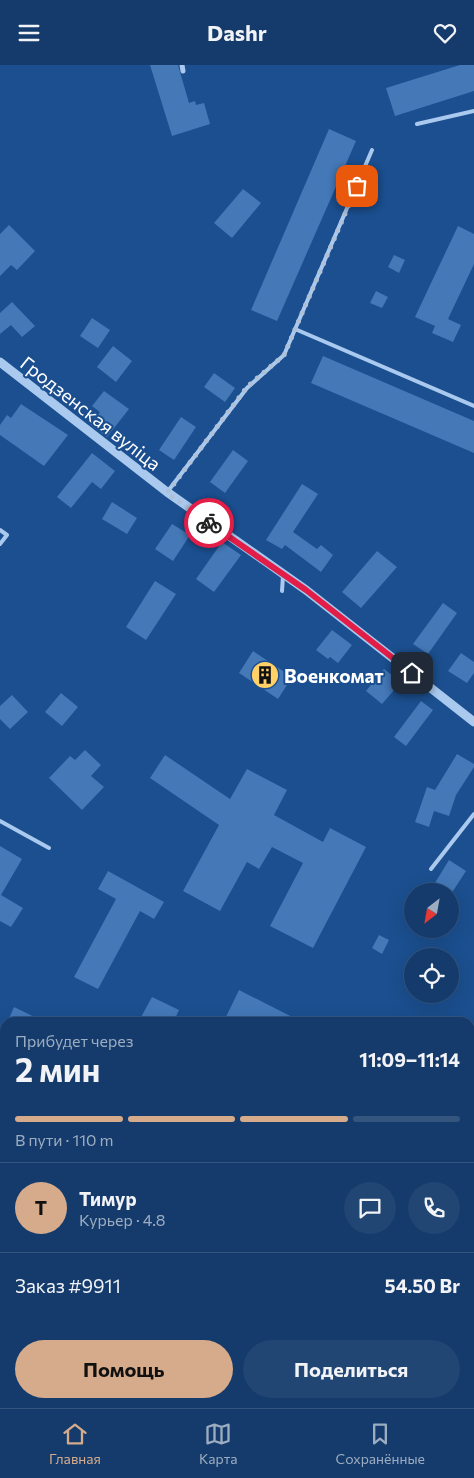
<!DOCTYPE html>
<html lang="ru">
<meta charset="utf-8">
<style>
body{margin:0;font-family:Commissioner,sans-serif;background:#214673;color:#f1f3f6;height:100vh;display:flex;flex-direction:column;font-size:19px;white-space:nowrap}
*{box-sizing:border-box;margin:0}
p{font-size:16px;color:#9dadc1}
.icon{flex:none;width:28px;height:28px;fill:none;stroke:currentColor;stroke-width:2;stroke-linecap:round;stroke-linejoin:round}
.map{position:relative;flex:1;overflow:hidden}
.drawer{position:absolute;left:0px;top:952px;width:475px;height:391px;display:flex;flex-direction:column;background:#143b6b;border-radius:15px 15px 0 0;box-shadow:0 5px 20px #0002,0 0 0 1px #33557e}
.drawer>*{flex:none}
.needle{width:32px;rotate:211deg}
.fabs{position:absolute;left:404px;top:818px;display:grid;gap:10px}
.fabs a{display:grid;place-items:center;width:55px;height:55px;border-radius:50%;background:#143b6b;box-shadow:0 5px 20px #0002,0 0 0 1px #33557e;font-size:25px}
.pin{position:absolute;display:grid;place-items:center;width:42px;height:42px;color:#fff;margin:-21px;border-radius:10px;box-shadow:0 2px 8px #0006}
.courier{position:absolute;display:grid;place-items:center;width:50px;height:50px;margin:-25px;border:4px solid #e11d48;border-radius:50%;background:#fff;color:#222;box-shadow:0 1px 6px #0007}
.overview em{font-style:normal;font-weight:700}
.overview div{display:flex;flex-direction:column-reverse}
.overview{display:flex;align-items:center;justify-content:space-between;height:85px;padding:0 15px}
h1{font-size:32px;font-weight:700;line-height:38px}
.bar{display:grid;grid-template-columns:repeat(4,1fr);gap:8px 5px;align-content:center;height:60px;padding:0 15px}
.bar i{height:6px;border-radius:4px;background:#33557e}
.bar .active{background:#d6ab8b}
.bar p{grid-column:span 4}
.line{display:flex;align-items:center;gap:12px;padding:0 15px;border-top:1px solid #33557e}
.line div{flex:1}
.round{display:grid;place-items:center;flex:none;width:52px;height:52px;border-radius:26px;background:#214673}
.action{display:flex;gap:10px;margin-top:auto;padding:10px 15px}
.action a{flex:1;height:58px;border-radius:30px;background:#d6ab8b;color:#111;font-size:20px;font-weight:700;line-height:58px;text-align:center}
.action a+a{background:#214673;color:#f1f3f6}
header{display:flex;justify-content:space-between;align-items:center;height:65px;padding:0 15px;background:#143b6b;font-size:22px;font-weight:700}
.menu{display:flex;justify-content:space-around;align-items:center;height:70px;border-top:1px solid #33557e;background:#143b6b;font-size:14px;color:#9dadc1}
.menu a{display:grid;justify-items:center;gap:2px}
.menu .active{color:#d6ab8b}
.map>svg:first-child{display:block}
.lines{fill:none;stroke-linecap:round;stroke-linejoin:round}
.stream{stroke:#9cc4f0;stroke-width:4.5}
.building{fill:#4478b7}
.service{stroke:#a9c9ee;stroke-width:4}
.minor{stroke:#a9c9ee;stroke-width:5}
.tertiary{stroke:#a9c9ee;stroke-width:9}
.done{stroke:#afc1d8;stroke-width:5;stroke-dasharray:0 9}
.route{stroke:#e11d48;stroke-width:6}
.labels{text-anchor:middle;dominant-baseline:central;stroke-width:4;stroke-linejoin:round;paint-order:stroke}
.street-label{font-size:19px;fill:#fff;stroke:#1b4f8f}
.poi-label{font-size:19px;font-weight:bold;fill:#fff;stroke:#1b4f8f;text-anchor:start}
</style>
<header><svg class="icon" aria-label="menu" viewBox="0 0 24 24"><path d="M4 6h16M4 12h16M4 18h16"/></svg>Dashr<svg class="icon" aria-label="heart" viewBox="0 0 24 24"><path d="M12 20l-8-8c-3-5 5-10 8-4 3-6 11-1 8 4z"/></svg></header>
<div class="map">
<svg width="474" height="1343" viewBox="0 0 474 1343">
<rect width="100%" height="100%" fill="#1b4f8f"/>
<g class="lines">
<!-- stream -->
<path class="stream" d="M 470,1069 L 474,1062
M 345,1343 L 347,1339"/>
</g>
<!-- building -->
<path class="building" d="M 150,0 L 178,0 L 189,38 L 195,36 L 196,40 L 204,38 L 210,59 L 172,71 Z
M 460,0 L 474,0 L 474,26 L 395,51 L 386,23 Z
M 329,64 L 356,76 L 277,256 L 251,245 Z
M 243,124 L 261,138 L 232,173 L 214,158 Z
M 9,160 L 35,186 L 17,205 L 11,200 L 0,211 L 0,169 Z
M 458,161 L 474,169 L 474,199 L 448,254 L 461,260 L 453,277 L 432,268 L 435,261 L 415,252 Z
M 394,190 L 405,195 L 399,208 L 388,202 Z
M 376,226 L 388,232 L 382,243 L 370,238 Z
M 12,237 L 35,261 L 22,272 L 11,260 L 0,269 L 0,248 Z
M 92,253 L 110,265 L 98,283 L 80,271 Z
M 113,281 L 132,296 L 116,317 L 97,302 Z
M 323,291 L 474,356 L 474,388 L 311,318 Z
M 214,308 L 235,323 L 225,337 L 204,322 Z
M 104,326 L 129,344 L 107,372 L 90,359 L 100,347 L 92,341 Z
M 21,339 L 68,370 L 44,401 L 0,370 L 0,360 L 7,350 L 11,353 Z
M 181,352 L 196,362 L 174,395 L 159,385 Z
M 233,385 L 248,396 L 225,428 L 210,417 Z
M 92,388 L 115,406 L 101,424 L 92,417 L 71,443 L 57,432 Z
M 302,419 L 318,429 L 293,467 L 317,484 L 321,480 L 333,490 L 321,507 L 285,480 L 282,484 L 266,475 Z
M 112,437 L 137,453 L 127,469 L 102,454 Z
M 172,459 L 190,470 L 173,496 L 155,484 Z
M 222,477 L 241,490 L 214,527 L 196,514 Z
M 377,486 L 397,502 L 361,543 L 342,527 Z
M 155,516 L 176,529 L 146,575 L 126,562 Z
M 443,538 L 457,548 L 428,589 L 413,579 Z
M 332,565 L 352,580 L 338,598 L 330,592 L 328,594 L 316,585 Z
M 253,586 L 292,612 L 278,634 L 239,608 Z
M 461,588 L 474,597 L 474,608 L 467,618 L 448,606 Z
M 384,604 L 401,617 L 382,639 L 366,626 Z
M 61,628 L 78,642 L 62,661 L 45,647 Z
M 12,630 L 28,647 L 10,664 L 0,654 L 0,641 Z
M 421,636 L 433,645 L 406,681 L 394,672 Z
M 85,685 L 101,700 L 91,711 L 104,722 L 82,745 L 49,713 L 70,691 L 75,695 Z
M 457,689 L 474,699 L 474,702 L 456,730 L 449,751 L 434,746 L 429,762 L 415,757 L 427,722 L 435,725 Z
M 165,690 L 230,734 L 247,704 L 287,725 L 274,750 L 323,777 L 330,763 L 366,782 L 313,883 L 270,861 L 303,798 L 272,782 L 259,804 L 247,797 L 220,846 L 183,826 L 219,760 L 150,713 Z
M 0,781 L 22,794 L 1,830 L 23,843 L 11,862 L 0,856 Z
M 449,795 L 466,806 L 453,826 L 430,826 Z
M 108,806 L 164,837 L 154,854 L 140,846 L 98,924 L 74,912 L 116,834 L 98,824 Z
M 379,870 L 389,875 L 382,889 L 372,883 Z
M 239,925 L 304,958 L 223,958 Z
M 152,932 L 179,945 L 173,958 L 147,958 L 140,954 Z
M 14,942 L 47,958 L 7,958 Z"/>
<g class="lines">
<!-- service -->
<path class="service" d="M 417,59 L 474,46
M 295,264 L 474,341
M 168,426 L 247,323 L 284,290 L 372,85
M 0,465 L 7,470 L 0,479
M 282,526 L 283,511
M 0,756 L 49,783
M 431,804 L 474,749"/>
<!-- minor -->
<path class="minor" d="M 182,0 L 183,6"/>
<!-- tertiary -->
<path class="tertiary" d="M 0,297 L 167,427 L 306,525 L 474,657"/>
</g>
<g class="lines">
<!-- done -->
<path class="done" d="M 209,458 L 167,428 L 247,322 L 284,290 L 357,121"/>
<!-- route -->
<path class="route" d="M 209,458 L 306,525 L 412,608"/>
</g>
<!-- icons -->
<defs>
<symbol id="building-disc" viewBox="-11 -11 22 22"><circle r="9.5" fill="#ffd166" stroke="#1b4f8f"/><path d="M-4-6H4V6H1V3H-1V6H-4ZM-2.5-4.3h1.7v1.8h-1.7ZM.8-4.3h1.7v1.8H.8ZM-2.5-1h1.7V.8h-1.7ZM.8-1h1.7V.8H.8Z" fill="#111"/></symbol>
</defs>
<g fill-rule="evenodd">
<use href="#building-disc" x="249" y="594" width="32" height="32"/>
</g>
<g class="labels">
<!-- street labels -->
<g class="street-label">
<text transform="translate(91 348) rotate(38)">Гродзенская вуліца</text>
</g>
<!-- poi labels -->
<g class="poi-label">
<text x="284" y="610">Военкомат</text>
</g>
</g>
</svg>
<div class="fabs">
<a><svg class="needle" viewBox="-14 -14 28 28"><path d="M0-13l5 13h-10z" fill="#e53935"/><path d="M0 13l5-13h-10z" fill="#9dadc1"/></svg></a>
<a><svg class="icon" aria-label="locate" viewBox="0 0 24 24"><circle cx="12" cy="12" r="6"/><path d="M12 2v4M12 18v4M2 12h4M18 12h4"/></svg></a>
</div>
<div class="pin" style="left:357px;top:121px;background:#ea580c"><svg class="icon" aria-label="bag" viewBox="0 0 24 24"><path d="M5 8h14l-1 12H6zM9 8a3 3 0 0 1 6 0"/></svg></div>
<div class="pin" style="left:412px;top:608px;background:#1f2937"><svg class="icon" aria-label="home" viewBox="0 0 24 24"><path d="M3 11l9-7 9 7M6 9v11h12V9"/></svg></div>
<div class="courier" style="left:209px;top:458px"><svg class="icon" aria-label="bike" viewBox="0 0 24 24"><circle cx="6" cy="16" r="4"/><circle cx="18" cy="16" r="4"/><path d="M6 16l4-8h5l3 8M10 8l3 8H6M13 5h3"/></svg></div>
<section class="drawer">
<div class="overview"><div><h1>2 мин</h1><p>Прибудет через</p></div><em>11:09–11:14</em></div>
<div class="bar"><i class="active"></i><i class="active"></i><i class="active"></i><i></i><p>В пути · 110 m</p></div>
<div class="line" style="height:90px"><b class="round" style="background:#d6ab8b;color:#111">Т</b><div><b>Тимур</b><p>Курьер · 4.8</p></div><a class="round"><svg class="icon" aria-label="chat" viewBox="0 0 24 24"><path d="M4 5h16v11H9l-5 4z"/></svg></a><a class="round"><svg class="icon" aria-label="phone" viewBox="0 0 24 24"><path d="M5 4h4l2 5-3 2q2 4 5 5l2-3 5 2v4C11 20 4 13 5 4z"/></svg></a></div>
<div class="line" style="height:65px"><div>Заказ #9911</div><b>54.50 Br</b></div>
<div class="action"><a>Помощь</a><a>Поделиться</a></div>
</section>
</div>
<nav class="menu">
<a class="active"><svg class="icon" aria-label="home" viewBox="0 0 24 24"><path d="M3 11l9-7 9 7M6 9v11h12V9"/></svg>Главная</a>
<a><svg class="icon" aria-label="map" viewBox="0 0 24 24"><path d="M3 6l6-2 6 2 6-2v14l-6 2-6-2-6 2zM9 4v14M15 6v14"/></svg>Карта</a>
<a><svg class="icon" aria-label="saved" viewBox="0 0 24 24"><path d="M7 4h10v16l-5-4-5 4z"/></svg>Сохранённые</a>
</nav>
